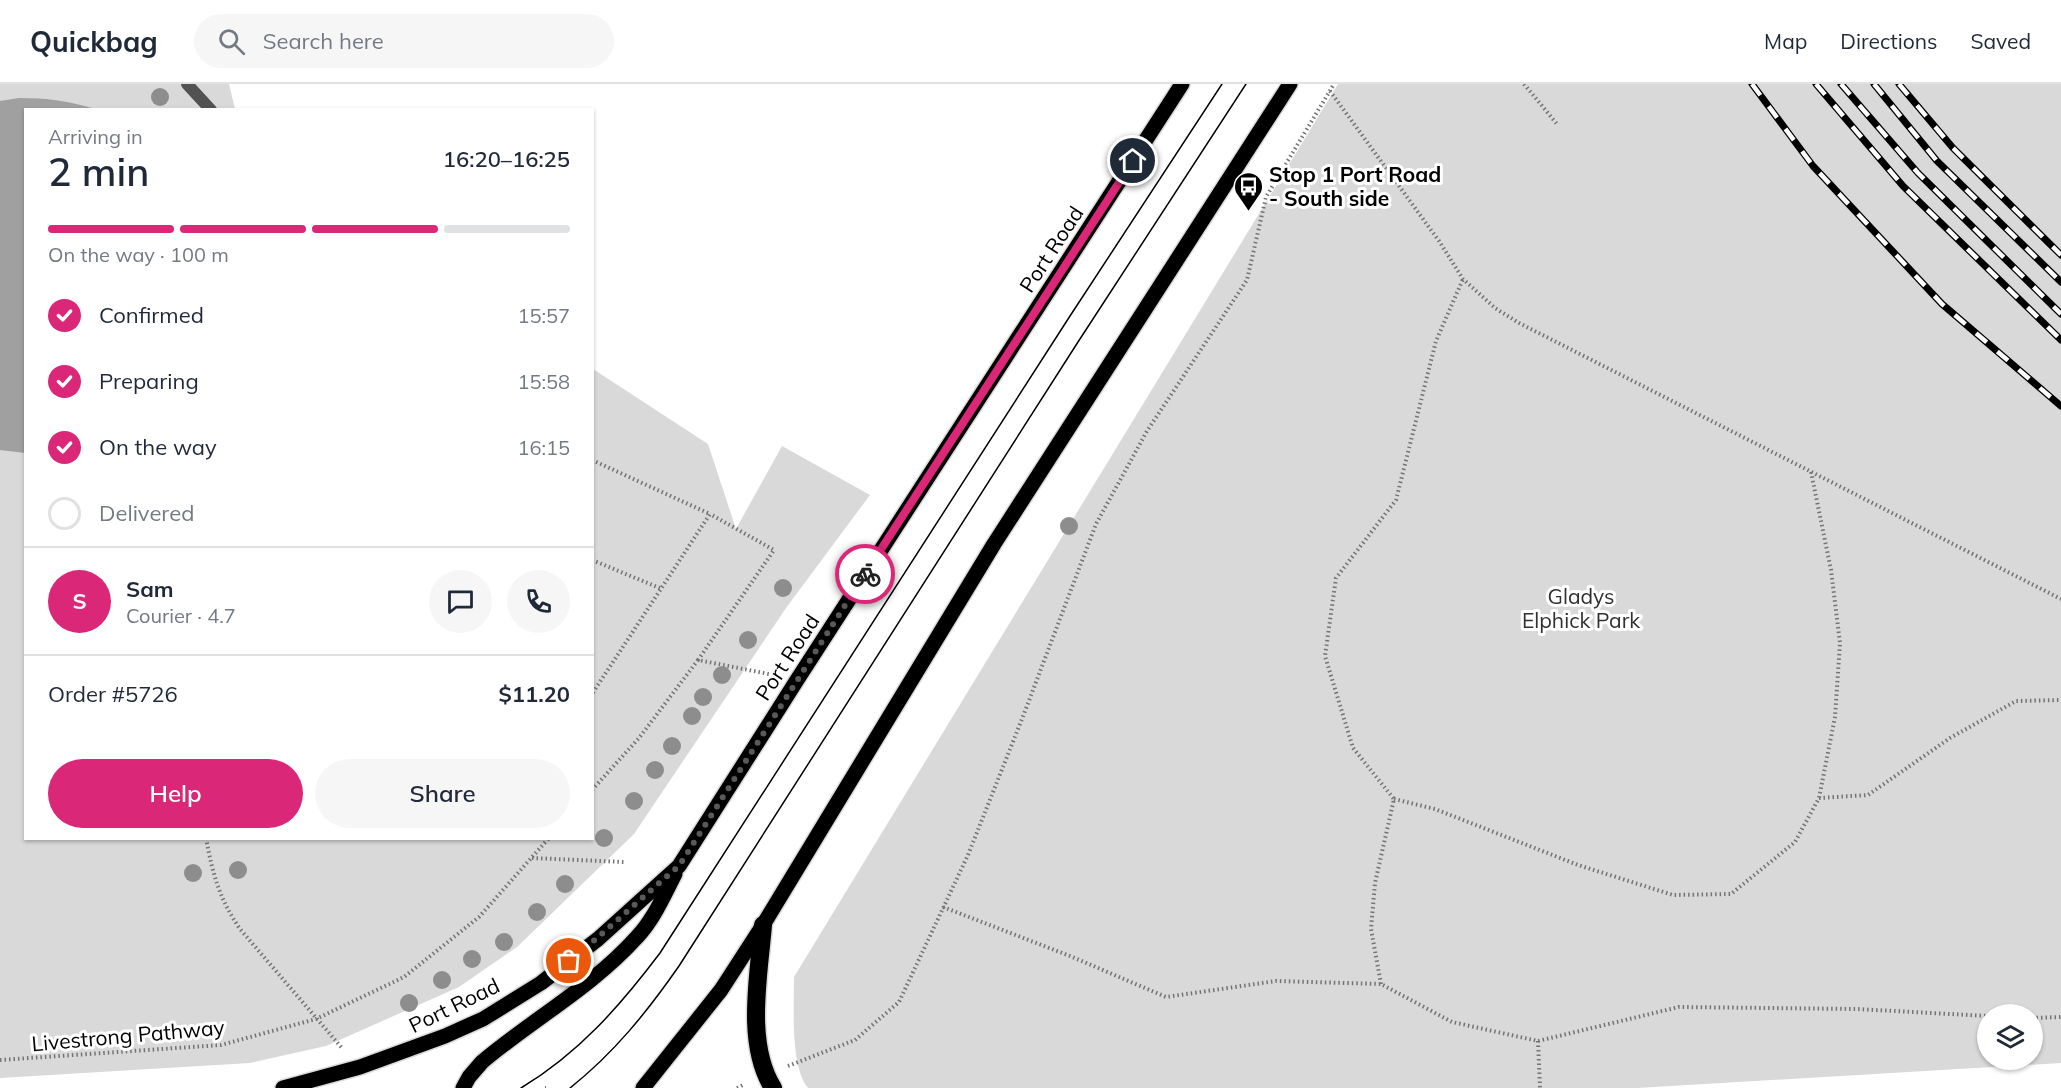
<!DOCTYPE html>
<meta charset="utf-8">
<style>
body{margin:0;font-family:Mulish,sans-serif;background:#f6f6f7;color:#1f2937;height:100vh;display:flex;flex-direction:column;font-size:22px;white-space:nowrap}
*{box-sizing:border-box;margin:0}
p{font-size:20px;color:#747a83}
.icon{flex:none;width:33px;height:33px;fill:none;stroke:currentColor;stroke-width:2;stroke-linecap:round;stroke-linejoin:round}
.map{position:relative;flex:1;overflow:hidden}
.details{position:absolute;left:24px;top:24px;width:570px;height:732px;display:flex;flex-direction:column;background:#fff;border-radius:0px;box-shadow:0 2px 4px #0004}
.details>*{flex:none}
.fabs{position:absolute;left:1977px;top:920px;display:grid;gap:12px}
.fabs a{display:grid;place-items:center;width:66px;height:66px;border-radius:50%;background:#fff;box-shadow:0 2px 4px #0004;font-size:30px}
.pin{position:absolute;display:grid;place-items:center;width:51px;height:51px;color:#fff;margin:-26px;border:3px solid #fff;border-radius:50%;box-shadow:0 2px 6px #0007}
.courier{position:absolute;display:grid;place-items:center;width:60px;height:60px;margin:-30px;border:4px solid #db2777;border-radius:50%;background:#fff;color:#222;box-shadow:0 2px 8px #0007}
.headline em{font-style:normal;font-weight:600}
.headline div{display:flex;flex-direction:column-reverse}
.headline{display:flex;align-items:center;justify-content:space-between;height:102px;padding:0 24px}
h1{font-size:39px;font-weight:600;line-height:45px}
.bar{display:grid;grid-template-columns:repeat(4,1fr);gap:9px 6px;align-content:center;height:72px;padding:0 24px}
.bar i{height:8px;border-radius:4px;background:#e0e1e3}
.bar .selected{background:#db2777}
.bar p{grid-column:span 4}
.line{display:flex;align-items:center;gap:15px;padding:0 24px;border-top:2px solid #e0e1e3}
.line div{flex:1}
.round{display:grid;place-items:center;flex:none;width:63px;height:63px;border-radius:32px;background:#f6f6f7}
ol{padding:0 24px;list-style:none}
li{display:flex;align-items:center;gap:18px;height:66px}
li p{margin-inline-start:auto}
li .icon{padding:6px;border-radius:50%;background:#db2777;color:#fff;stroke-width:4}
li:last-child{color:#747a83}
li i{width:33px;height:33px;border:3px solid #e0e1e3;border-radius:50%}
.primary-button{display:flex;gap:12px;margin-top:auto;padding:12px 24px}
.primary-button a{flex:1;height:69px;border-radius:36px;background:#db2777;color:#fff;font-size:24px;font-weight:600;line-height:69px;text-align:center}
.primary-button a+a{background:#f6f6f7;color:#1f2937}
header{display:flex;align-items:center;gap:36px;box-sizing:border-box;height:84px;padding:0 30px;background:#fff;border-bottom:2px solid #e0e1e3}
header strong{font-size:28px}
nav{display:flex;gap:33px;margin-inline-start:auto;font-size:21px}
.search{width:420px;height:54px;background:#f6f6f7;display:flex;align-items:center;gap:15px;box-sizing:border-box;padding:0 21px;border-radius:33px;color:#747a83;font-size:22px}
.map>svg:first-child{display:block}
.green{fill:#d9d9d9;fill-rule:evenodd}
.water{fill:#a0a0a0}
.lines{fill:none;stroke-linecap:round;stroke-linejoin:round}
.primary-casing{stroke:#dbdbdb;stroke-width:18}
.highway-casing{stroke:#dbdbdb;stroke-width:21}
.path{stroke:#747474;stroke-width:4;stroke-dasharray:1.5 3;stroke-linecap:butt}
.lane{stroke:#525252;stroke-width:12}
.primary{stroke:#000;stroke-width:15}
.highway{stroke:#000;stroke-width:18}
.tram{stroke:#000;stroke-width:1.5}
.rail-casing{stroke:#000;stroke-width:7}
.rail{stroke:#fff;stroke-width:4.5;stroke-dasharray:14;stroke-linecap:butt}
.tree{fill:#8d8d8d}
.done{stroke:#595959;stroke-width:6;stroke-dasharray:0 10.8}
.route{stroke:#db2777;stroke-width:8}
.labels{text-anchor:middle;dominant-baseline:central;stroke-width:6;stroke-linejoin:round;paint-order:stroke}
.poi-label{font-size:21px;font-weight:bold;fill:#000;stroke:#fff;text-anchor:start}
.street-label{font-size:21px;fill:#000;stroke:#fff}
.park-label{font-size:21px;fill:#303030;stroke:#fff}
</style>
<header>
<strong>Quickbag</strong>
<div class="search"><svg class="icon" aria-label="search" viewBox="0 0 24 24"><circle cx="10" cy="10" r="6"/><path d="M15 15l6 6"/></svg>Search here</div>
<nav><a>Map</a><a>Directions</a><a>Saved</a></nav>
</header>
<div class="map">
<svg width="2061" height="1004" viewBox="0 0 2061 1004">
<rect width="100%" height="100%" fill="#fff"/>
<!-- green -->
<path class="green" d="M 0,0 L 229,0 L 235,25 L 26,26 L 26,754 L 592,754 L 593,285 L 708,360 L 736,445 L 782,362 L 870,411 L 786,524 L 634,750 L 517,863 L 459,903 L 326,962 L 250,979 L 0,994 Z
M 1338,0 L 2061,0 L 2061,979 L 1637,1004 L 808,1004 C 790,982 794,922 794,893 ZM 1988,930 L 2032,930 L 2032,975 L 1988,975 Z"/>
<!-- water -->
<path class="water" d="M 19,14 C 46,14 70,17 95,25 L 26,26 L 25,369 L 0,366 L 0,17 Z"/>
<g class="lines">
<defs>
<path id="primary" d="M 283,1004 L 360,983 L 445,952 L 483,935 L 541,899 L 598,855 L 679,782 L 797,596 L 1182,0
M 463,1004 L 469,993 L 482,978 C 533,935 592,903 637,853 C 654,835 664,811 675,790
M 643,1004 L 721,906 L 763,841 L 994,460 L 1290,0"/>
<path id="highway" d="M 763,841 C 759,891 745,959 773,1004"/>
</defs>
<!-- primary casing -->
<use href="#primary" class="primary-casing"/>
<!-- highway casing -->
<use href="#highway" class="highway-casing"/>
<!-- path -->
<path class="path" d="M 1524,0 L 1557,40
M 1330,7 L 1439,157 L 1463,195 L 1495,224 L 1519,239 L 2061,515
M 592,376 L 710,430 L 592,610
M 1811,388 L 1831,486 L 1840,559 L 1835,633 L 1819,714
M 592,476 L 662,505
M 698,576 L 774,466 L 710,430
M 592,706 L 639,654 L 698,576 L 774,591
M 1394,715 L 1435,725 L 1578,781 L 1673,811 L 1731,810 L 1795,758 L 1819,714 L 1868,711 L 1950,654 L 2016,617 L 2061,616
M 206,754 C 213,791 219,814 240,845 L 342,964
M 532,774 L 624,778
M 943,823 L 1070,872 L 1166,913 L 1276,897 L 1381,900 L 1452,938 L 1538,957 L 1679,923 L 1856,925 L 1988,932
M 1381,900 L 1371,845 L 1375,799 L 1394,715 L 1353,664 L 1325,572 L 1336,494 L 1396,416 L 1436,257 L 1463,195
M 2032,934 L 2061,933
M 1538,957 L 1540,1004
M 0,976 L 221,961 L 316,935 L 404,893 L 479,833 L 549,754
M 788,982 L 855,956 L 899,918 L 968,771 L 1022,635 L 1096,440 L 1147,347 L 1247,196 L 1266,113 L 1334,0
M 545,1004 L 546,1004
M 737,1004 L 745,1000"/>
<!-- lane -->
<path class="lane" d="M 187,0 L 211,26"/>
<!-- primary -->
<use href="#primary" class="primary"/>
<!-- highway -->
<use href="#highway" class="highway"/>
<!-- tram -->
<path class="tram" d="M 521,1004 C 579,969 620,922 660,869 L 1070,232 L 1222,0
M 570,1004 C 614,969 647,928 679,882 L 1078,258 L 1246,0"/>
<defs>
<path id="rail" d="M 1752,0 L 1813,82 L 1942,220 L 2061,322
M 1816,0 L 1903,102 L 2061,256
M 1841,0 L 1918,89 L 2061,230
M 1874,0 L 1937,77 L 2061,198
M 1899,0 L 1953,64 L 2061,171"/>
</defs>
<!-- rail casing -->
<use href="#rail" class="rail-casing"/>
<!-- rail -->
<use href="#rail" class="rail"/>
</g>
<!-- trees -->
<g class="tree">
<circle cx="160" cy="13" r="9"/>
<circle cx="1069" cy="442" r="9"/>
<circle cx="783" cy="504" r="9"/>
<circle cx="748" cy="556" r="9"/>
<circle cx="722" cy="591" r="9"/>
<circle cx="703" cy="613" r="9"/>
<circle cx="692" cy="632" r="9"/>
<circle cx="672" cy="662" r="9"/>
<circle cx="655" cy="686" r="9"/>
<circle cx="634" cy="717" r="9"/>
<circle cx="604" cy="754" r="9"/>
<circle cx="238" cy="786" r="9"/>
<circle cx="193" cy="789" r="9"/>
<circle cx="565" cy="800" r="9"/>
<circle cx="537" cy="828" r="9"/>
<circle cx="504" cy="858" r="9"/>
<circle cx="472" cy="875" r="9"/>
<circle cx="442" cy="896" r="9"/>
<circle cx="409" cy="919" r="9"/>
</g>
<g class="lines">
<!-- done -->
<path class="done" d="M 569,877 C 607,847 642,813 679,782 L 865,490"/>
<!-- route -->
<path class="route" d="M 865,490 L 1133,77"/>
</g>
<!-- icons -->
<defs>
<symbol id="bus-pin" viewBox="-11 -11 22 30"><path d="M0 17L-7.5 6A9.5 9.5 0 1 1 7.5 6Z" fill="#000" stroke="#fff"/><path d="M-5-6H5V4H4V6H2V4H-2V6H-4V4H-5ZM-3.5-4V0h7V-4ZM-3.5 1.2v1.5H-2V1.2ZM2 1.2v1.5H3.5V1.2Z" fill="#fff"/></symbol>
</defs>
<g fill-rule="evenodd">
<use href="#bus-pin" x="1232" y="86" width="33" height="45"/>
</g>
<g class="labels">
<!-- poi labels -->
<g class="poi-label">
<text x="1269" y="90">Stop 1 Port Road<tspan x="1269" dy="24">- South side</tspan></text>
</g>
<!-- street labels -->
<g class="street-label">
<text transform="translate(1051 165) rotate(-57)">Port Road</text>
<text transform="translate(787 573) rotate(-57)">Port Road</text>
<text transform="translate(454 921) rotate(-26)">Port Road</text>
<text transform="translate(128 951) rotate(-5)">Livestrong Pathway</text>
</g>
<!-- park labels -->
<g class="park-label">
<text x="1581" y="512">Gladys<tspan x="1581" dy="24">Elphick Park</tspan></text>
</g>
</g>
</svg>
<div class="fabs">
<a><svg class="icon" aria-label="layers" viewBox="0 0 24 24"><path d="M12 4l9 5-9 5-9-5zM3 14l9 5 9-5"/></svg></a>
</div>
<div class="pin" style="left:569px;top:877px;background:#ea580c"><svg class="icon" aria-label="bag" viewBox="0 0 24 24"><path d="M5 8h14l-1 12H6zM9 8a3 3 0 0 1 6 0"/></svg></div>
<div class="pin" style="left:1133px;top:77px;background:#1f2937"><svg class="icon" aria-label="home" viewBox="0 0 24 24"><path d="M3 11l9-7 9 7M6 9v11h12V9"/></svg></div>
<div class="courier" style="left:865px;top:490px"><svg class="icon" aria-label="bike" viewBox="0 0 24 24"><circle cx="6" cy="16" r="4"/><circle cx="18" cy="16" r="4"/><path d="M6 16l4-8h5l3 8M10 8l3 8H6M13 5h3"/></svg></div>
<section class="details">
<div class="headline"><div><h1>2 min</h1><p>Arriving in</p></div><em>16:20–16:25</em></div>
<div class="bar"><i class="selected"></i><i class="selected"></i><i class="selected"></i><i></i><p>On the way · 100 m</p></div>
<ol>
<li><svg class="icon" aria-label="check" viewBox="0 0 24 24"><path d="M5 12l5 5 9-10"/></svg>Confirmed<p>15:57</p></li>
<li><svg class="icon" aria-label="check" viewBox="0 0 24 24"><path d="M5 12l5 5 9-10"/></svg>Preparing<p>15:58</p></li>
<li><svg class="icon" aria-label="check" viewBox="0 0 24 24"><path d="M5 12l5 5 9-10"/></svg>On the way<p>16:15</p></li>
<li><i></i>Delivered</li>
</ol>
<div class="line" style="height:108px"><b class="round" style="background:#db2777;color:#fff">S</b><div><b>Sam</b><p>Courier · 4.7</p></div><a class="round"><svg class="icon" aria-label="chat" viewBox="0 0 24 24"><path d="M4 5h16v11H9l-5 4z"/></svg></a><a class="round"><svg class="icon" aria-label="phone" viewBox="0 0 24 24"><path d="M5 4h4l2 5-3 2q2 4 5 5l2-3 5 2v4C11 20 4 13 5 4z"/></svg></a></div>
<div class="line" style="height:78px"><div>Order #5726</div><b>$11.20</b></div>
<div class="primary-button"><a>Help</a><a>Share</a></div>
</section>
</div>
